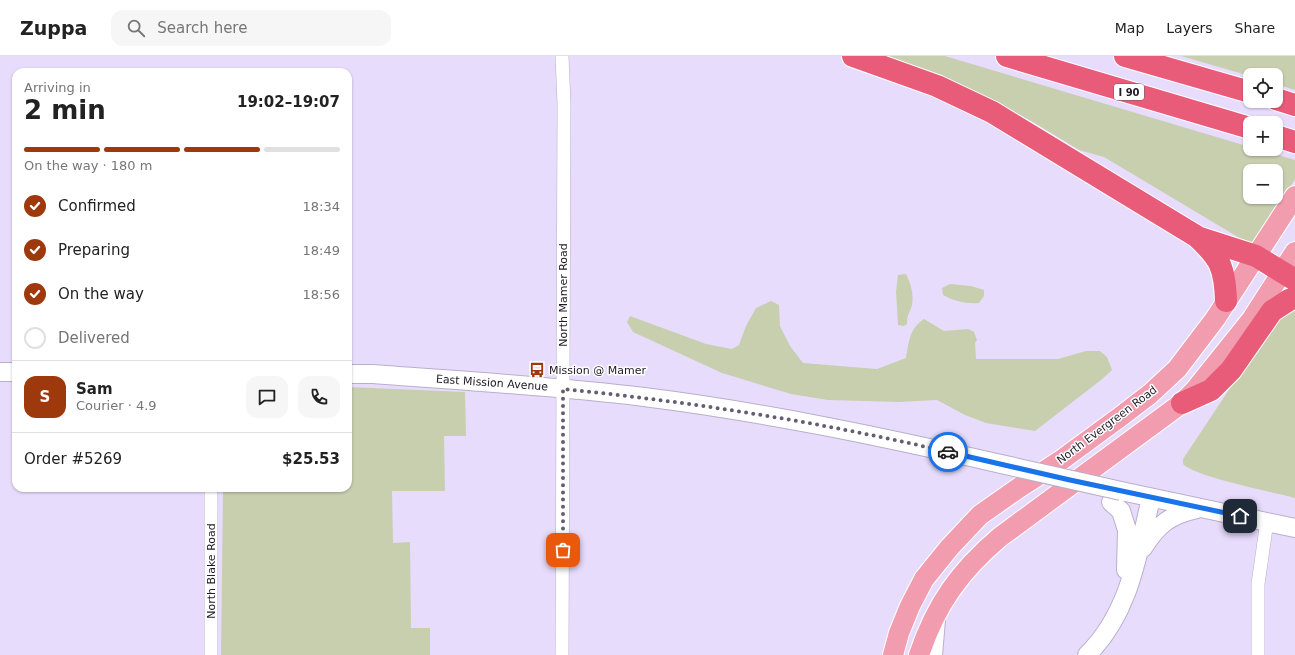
<!DOCTYPE html>
<meta charset="utf-8">
<style>
body{margin:0;font-family:"DejaVu Sans",sans-serif;background:#f6f6f6;color:#222;height:100vh;display:flex;flex-direction:column;font-size:15px;white-space:nowrap}
*{box-sizing:border-box;margin:0}
p{font-size:13px;color:#767676}
.icon{flex:none;width:22px;height:22px;fill:none;stroke:currentColor;stroke-width:2;stroke-linecap:round;stroke-linejoin:round}
.map{position:relative;flex:1;overflow:hidden}
.panel{position:absolute;left:12px;top:12px;width:340px;height:424px;display:flex;flex-direction:column;background:#fff;border-radius:12px;box-shadow:0 1px 3px #0004}
.panel>*{flex:none}
.buttons{position:absolute;left:1243px;top:12px;display:grid;gap:8px}
.buttons a{display:grid;place-items:center;width:40px;height:40px;border-radius:8px;background:#fff;box-shadow:0 1px 3px #0004;font-size:20px}
.pin{position:absolute;display:grid;place-items:center;width:34px;height:34px;color:#fff;margin:-17px;border-radius:8px;box-shadow:0 2px 6px #0006}
.courier{position:absolute;display:grid;place-items:center;width:40px;height:40px;margin:-20px;border:3px solid #1a73e8;border-radius:50%;background:#fff;color:#222;box-shadow:0 1px 5px #0007}
.summary em{font-style:normal;font-weight:800}
.summary div{display:flex;flex-direction:column-reverse}
.summary{display:flex;align-items:center;justify-content:space-between;height:68px;padding:0 12px}
h1{font-size:26px;font-weight:800;line-height:30px}
.bar{display:grid;grid-template-columns:repeat(4,1fr);gap:6px 4px;align-content:center;height:48px;padding:0 12px}
.bar i{height:5px;border-radius:3px;background:#e0e0e0}
.bar .current{background:#9e390d}
.bar p{grid-column:span 4}
.line{display:flex;align-items:center;gap:10px;padding:0 12px;border-top:1px solid #e0e0e0}
.line div{flex:1}
.round{display:grid;place-items:center;flex:none;width:42px;height:42px;border-radius:12px;background:#f6f6f6}
ol{padding:0 12px;list-style:none}
li{display:flex;align-items:center;gap:12px;height:44px}
li p{margin-inline-start:auto}
li .icon{padding:4px;border-radius:50%;background:#9e390d;color:#fff;stroke-width:4}
li:last-child{color:#767676}
li i{width:22px;height:22px;border:2px solid #e0e0e0;border-radius:50%}
header{display:flex;align-items:center;gap:24px;box-sizing:border-box;height:56px;padding:0 20px;background:#fff;border-bottom:1px solid #e0e0e0}
header strong{font-size:19px}
nav{display:flex;gap:22px;margin-inline-start:auto;font-size:14px}
.search{width:280px;height:36px;background:#f6f6f6;display:flex;align-items:center;gap:10px;box-sizing:border-box;padding:0 14px;border-radius:12px;color:#767676;font-size:15px}
.map>svg:first-child{display:block}
.green{fill:#c7cfaf;fill-rule:evenodd}
.lines{fill:none;stroke-linecap:round;stroke-linejoin:round}
.street-casing{stroke:#b9aecc;stroke-width:14}
.secondary-casing{stroke:#b9aecc;stroke-width:20}
.primary-casing{stroke:#fff;stroke-width:22}
.highway-casing{stroke:#fff;stroke-width:24}
.street{stroke:#fff;stroke-width:13}
.secondary{stroke:#fff;stroke-width:18}
.primary{stroke:#f29daf;stroke-width:20}
.highway{stroke:#e95c79;stroke-width:22}
.secondary-bridge-casing{stroke:#b9aecc;stroke-width:20;stroke-linecap:butt}
.secondary-bridge{stroke:#fff;stroke-width:18}
.done{stroke:#655e70;stroke-width:4;stroke-dasharray:0 7.2}
.route{stroke:#1a73e8;stroke-width:5}
.labels{text-anchor:middle;dominant-baseline:central;stroke-width:3;stroke-linejoin:round;paint-order:stroke}
.shield{fill:#fff;stroke:#625f66;stroke-width:1}
.shield-label{font-size:10px;font-weight:bold;fill:#1f1a25}
.street-label{font-size:11px;fill:#1f1a25;stroke:#fff}
.poi-label{font-size:11px;fill:#1f1a25;stroke:#fff;text-anchor:start}
</style>
<header>
<strong>Zuppa</strong>
<div class="search"><svg class="icon" aria-label="search" viewBox="0 0 24 24"><circle cx="10" cy="10" r="6"/><path d="M15 15l6 6"/></svg>Search here</div>
<nav><a>Map</a><a>Layers</a><a>Share</a></nav>
</header>
<div class="map">
<svg width="1295" height="599" viewBox="0 0 1295 599">
<rect width="100%" height="100%" fill="#e8dcfc"/>
<!-- green -->
<path class="green" d="M 881,0 L 945,0 L 1250,91 L 1250,93 L 1257,93 L 1295,104 L 1295,123 L 1253,190 L 1104,101 L 1079,94 L 1033,66 L 982,40 ZM 1250,115 L 1276,115 L 1276,141 L 1250,141 Z
M 1181,0 L 1295,0 L 1295,34 L 1276,28 L 1276,19 L 1250,19 L 1250,20 Z
M 906,218 C 911,228 914,238 912,249 C 910,257 907,257 907,268 L 904,270 L 898,269 L 896,236 L 898,219 Z
M 950,228 L 971,230 L 984,234 L 984,240 L 979,247 C 966,248 954,245 943,239 L 942,232 Z
M 771,245 L 779,249 L 780,270 L 790,290 L 803,307 L 877,313 L 906,302 C 909,286 909,273 924,263 L 944,275 L 968,273 L 974,276 L 977,284 L 975,287 L 976,303 L 1058,303 L 1086,295 L 1100,295 L 1107,301 L 1112,314 L 1101,324 L 1035,375 L 986,367 L 965,359 L 937,344 L 899,346 L 828,344 L 791,338 L 722,317 L 633,276 L 627,266 L 630,260 L 706,288 L 732,293 L 739,289 L 746,270 L 756,252 Z
M 1295,251 L 1295,442 C 1273,436 1195,421 1183,408 L 1183,403 L 1276,263 Z
M 348,331 L 465,336 L 466,380 L 444,380 L 445,435 L 392,435 L 393,487 L 410,486 L 411,572 L 430,572 L 430,599 L 221,599 L 223,432 L 348,432 Z"/>
<g class="lines">
<defs>
<path id="street" d="M 562,0 L 564,48 L 562,599
M 211,432 L 211,599
M 1258,599 L 1258,528 L 1267,465"/>
<path id="secondary" d="M 0,316 L 16,316
M 348,318 L 373,318 C 463,325 554,330 644,341 C 764,356 883,381 1001,408
M 1121,435 L 1295,472
M 1111,446 L 1121,455 L 1127,474 L 1126,514
M 1143,492 C 1158,468 1170,459 1197,453
M 933,599 L 936,564
M 1087,599 C 1130,557 1138,497 1151,442"/>
<path id="primary" d="M 893,599 L 899,577 L 910,550 L 924,523 L 949,492 L 980,459 L 1020,431 L 1060,405 L 1120,361 L 1150,338 L 1177,313 L 1215,263 L 1295,140
M 919,599 C 936,548 960,515 1000,481 L 1182,347 L 1195,334 L 1252,263 L 1295,196"/>
<path id="highway" d="M 853,0 L 937,30 L 992,56 L 1196,180 C 1220,202 1225,211 1226,245
M 1007,0 L 1250,72
M 1125,0 L 1250,36
M 1276,43 L 1295,49
M 1276,80 L 1295,86
M 1200,182 L 1256,200 L 1295,224
M 1182,347 L 1211,334 L 1231,314 L 1272,255 L 1289,244 L 1295,242"/>
</defs>
<!-- street casing -->
<use href="#street" class="street-casing"/>
<!-- secondary casing -->
<use href="#secondary" class="secondary-casing"/>
<!-- primary casing -->
<use href="#primary" class="primary-casing"/>
<!-- highway casing -->
<use href="#highway" class="highway-casing"/>
<!-- street -->
<use href="#street" class="street"/>
<!-- secondary -->
<use href="#secondary" class="secondary"/>
<!-- primary -->
<use href="#primary" class="primary"/>
<!-- highway -->
<use href="#highway" class="highway"/>
<defs>
<path id="secondary-bridge" d="M 1001,408 L 1121,435"/>
</defs>
<!-- secondary-bridge casing -->
<use href="#secondary-bridge" class="secondary-bridge-casing"/>
<!-- secondary-bridge -->
<use href="#secondary-bridge" class="secondary-bridge"/>
</g>
<g class="lines">
<!-- done -->
<path class="done" d="M 563,494 L 563,333 C 692,346 821,366 948,396"/>
<!-- route -->
<path class="route" d="M 948,396 L 1070,424 L 1240,460"/>
</g>
<!-- icons -->
<defs>
<symbol id="bus-bare" viewBox="-9 -9 18 18"><path d="M-5-6H5V4H4V6H2V4H-2V6H-4V4H-5ZM-3.5-4V0h7V-4ZM-3.5 1.2v1.5H-2V1.2ZM2 1.2v1.5H3.5V1.2Z" fill="#9e390d" stroke="#fff" stroke-width="2.5" paint-order="stroke"/></symbol>
</defs>
<g fill-rule="evenodd">
<use href="#bus-bare" x="526" y="303" width="22" height="22"/>
</g>
<g class="labels">
<!-- shield labels -->
<rect class="shield" x="1114" y="28" width="30" height="16" rx="3"/>
<g class="shield-label">
<text x="1129" y="36">I 90</text>
</g>
<!-- street labels -->
<g class="street-label">
<text transform="translate(563 239) rotate(-90)">North Mamer Road</text>
<text transform="translate(492 327) rotate(4)">East Mission Avenue</text>
<text transform="translate(1107 369) rotate(-37)">North Evergreen Road</text>
<text transform="translate(211 515) rotate(-90)">North Blake Road</text>
</g>
<!-- poi labels -->
<g class="poi-label">
<text x="549" y="314">Mission @ Mamer</text>
</g>
</g>
</svg>
<div class="buttons">
<a><svg class="icon" aria-label="locate" viewBox="0 0 24 24"><circle cx="12" cy="12" r="6"/><path d="M12 2v4M12 18v4M2 12h4M18 12h4"/></svg></a>
<a>+</a>
<a>−</a>
</div>
<div class="pin" style="left:563px;top:494px;background:#ea580c"><svg class="icon" aria-label="bag" viewBox="0 0 24 24"><path d="M5 8h14l-1 12H6zM9 8a3 3 0 0 1 6 0"/></svg></div>
<div class="pin" style="left:1240px;top:460px;background:#1f2937"><svg class="icon" aria-label="home" viewBox="0 0 24 24"><path d="M3 11l9-7 9 7M6 9v11h12V9"/></svg></div>
<div class="courier" style="left:948px;top:396px"><svg class="icon" aria-label="car" viewBox="0 0 24 24"><path d="M5 17H2v-5l4-1 3-4h7l3 4 3 1v5h-3M9 17h6M6 11h13"/><circle cx="7" cy="17" r="2"/><circle cx="17" cy="17" r="2"/></svg></div>
<section class="panel">
<div class="summary"><div><h1>2 min</h1><p>Arriving in</p></div><em>19:02–19:07</em></div>
<div class="bar"><i class="current"></i><i class="current"></i><i class="current"></i><i></i><p>On the way · 180 m</p></div>
<ol>
<li><svg class="icon" aria-label="check" viewBox="0 0 24 24"><path d="M5 12l5 5 9-10"/></svg>Confirmed<p>18:34</p></li>
<li><svg class="icon" aria-label="check" viewBox="0 0 24 24"><path d="M5 12l5 5 9-10"/></svg>Preparing<p>18:49</p></li>
<li><svg class="icon" aria-label="check" viewBox="0 0 24 24"><path d="M5 12l5 5 9-10"/></svg>On the way<p>18:56</p></li>
<li><i></i>Delivered</li>
</ol>
<div class="line" style="height:72px"><b class="round" style="background:#9e390d;color:#fff">S</b><div><b>Sam</b><p>Courier · 4.9</p></div><a class="round"><svg class="icon" aria-label="chat" viewBox="0 0 24 24"><path d="M4 5h16v11H9l-5 4z"/></svg></a><a class="round"><svg class="icon" aria-label="phone" viewBox="0 0 24 24"><path d="M5 4h4l2 5-3 2q2 4 5 5l2-3 5 2v4C11 20 4 13 5 4z"/></svg></a></div>
<div class="line" style="height:52px"><div>Order #5269</div><b>$25.53</b></div>
</section>
</div>
